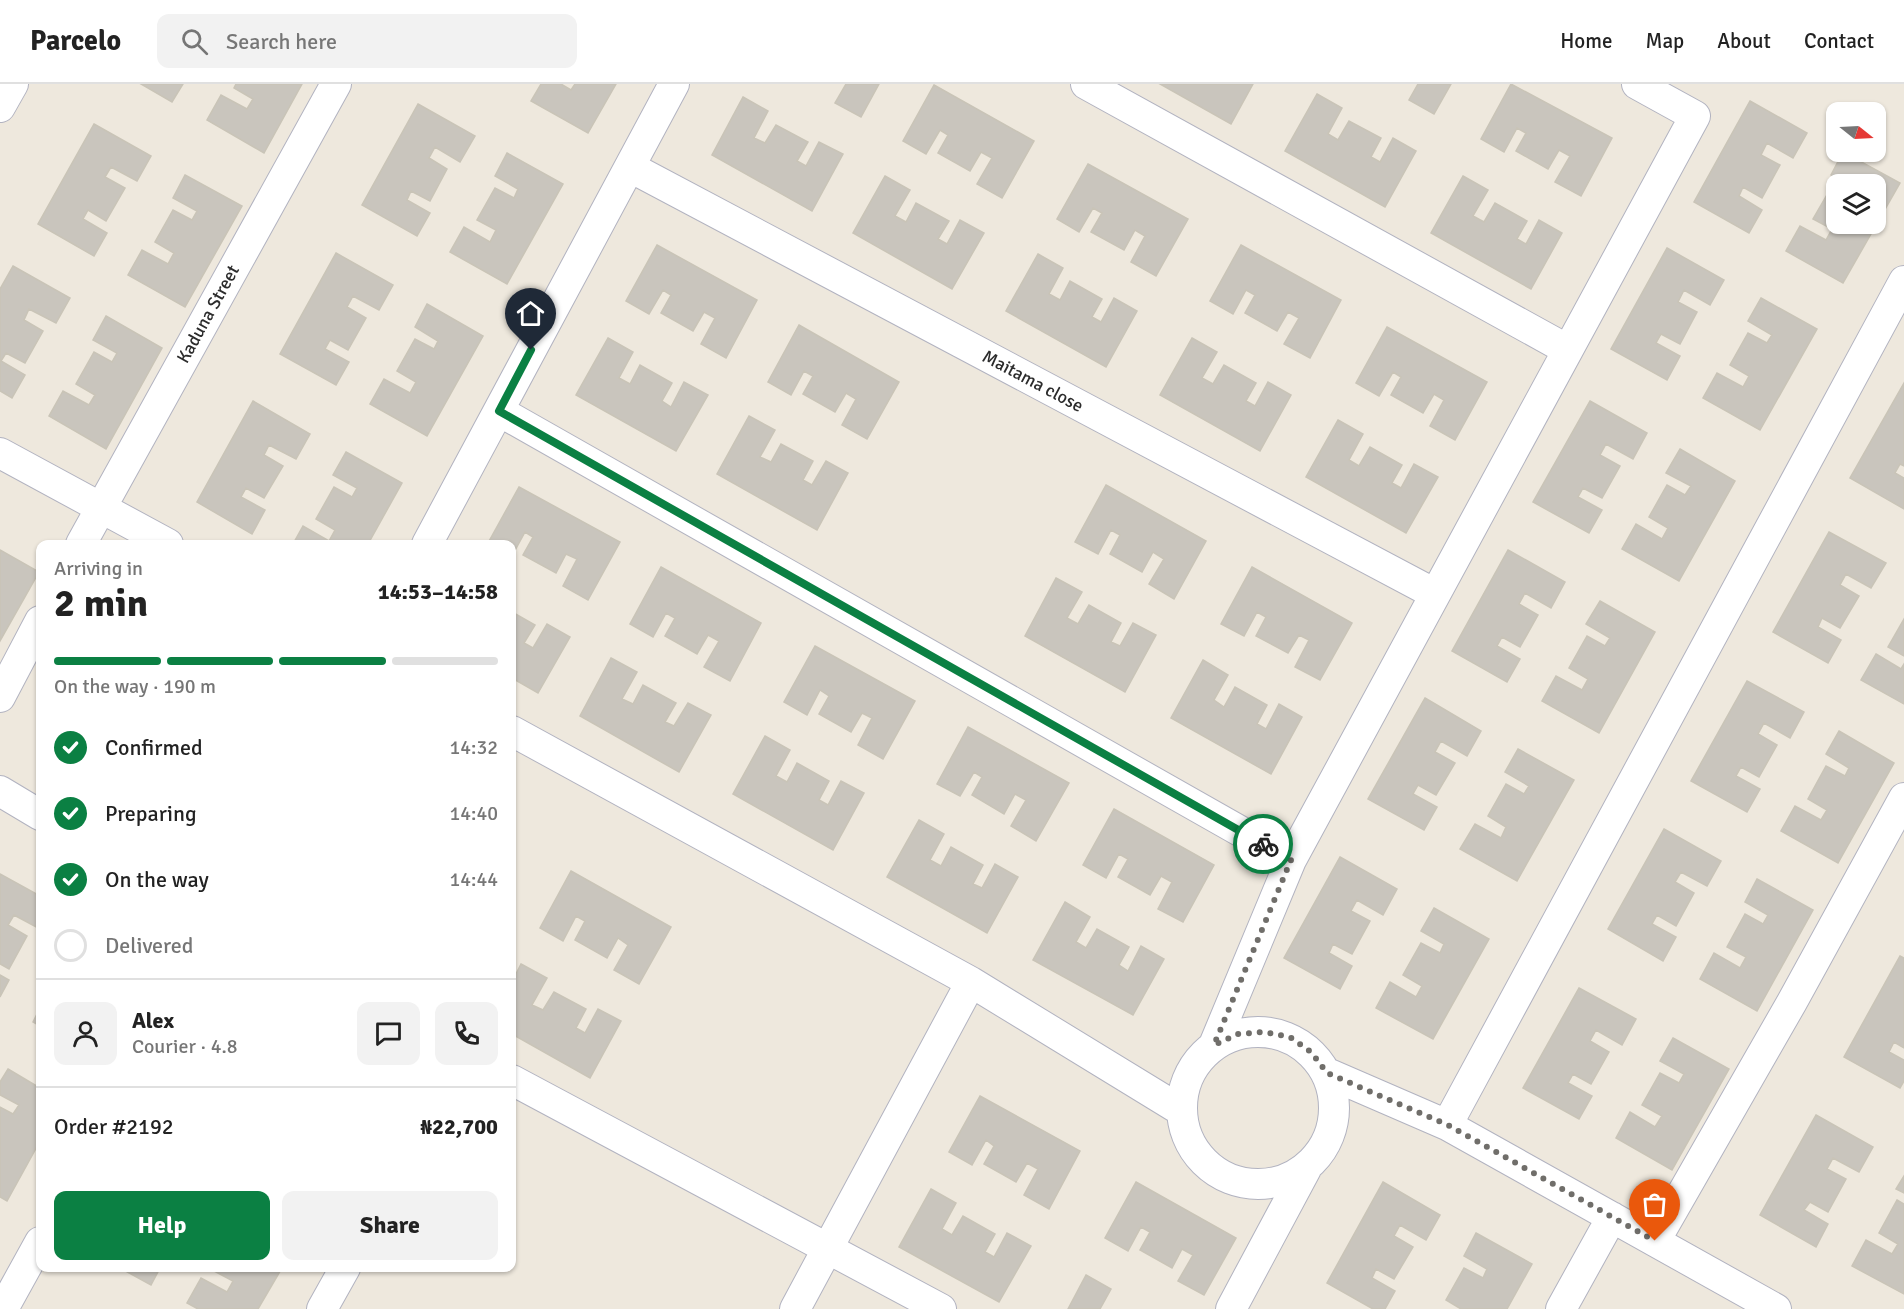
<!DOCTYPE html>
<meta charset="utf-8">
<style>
body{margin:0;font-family:Signika,sans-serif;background:#f2f2f2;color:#222;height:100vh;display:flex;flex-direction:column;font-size:22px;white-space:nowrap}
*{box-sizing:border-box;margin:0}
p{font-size:20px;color:#767676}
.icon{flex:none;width:33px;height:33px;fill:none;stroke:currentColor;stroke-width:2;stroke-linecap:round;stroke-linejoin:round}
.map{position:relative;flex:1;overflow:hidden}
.details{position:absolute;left:36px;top:456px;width:480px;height:732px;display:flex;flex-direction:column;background:#fff;border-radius:12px;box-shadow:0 2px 4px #0004}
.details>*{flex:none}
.needle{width:39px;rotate:108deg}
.tools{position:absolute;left:1826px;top:18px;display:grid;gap:12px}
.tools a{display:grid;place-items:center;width:60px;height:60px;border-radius:12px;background:#fff;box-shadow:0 2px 4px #0004;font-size:30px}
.pin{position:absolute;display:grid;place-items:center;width:51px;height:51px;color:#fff;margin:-62px -26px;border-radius:50% 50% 50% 0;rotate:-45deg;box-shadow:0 0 6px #0007}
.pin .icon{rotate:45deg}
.courier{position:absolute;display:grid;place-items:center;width:60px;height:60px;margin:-30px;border:4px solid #0b8043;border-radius:50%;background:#fff;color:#222;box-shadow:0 2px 8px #0007}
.summary em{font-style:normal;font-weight:700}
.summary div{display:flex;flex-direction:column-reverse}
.summary{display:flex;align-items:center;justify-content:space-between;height:102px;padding:0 18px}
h1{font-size:39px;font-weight:700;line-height:45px}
.bar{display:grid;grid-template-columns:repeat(4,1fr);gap:9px 6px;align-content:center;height:72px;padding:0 18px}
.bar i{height:8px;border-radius:4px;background:#e0e0e0}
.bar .current{background:#0b8043}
.bar p{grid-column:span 4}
.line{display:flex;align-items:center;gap:15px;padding:0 18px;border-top:2px solid #e0e0e0}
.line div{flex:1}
.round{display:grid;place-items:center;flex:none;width:63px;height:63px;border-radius:12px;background:#f2f2f2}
ol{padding:0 18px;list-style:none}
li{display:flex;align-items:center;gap:18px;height:66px}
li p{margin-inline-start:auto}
li .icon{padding:6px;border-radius:50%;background:#0b8043;color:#fff;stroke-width:4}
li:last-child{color:#767676}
li i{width:33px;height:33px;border:3px solid #e0e0e0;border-radius:50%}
.primary-button{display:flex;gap:12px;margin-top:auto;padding:12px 18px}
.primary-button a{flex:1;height:69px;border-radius:12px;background:#0b8043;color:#fff;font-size:24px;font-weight:700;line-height:69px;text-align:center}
.primary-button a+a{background:#f2f2f2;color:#222}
header{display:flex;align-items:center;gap:36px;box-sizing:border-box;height:84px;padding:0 30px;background:#fff;border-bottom:2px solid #e0e0e0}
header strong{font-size:28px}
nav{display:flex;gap:33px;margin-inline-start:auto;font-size:21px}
.search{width:420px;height:54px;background:#f2f2f2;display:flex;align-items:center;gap:15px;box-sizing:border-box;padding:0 21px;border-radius:12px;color:#767676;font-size:22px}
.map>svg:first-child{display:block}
.building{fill:#c9c5bd;stroke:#c9c4b7;stroke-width:1.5}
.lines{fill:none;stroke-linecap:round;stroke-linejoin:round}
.street-casing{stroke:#b2b3c0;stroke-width:32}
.street{stroke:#fff;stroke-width:30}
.done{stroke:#706e6a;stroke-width:6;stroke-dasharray:0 10.8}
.route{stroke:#0b8043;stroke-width:8}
.labels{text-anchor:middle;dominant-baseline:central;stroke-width:4.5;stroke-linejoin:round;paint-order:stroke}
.street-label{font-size:18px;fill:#2c2c2c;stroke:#fff}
</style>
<header>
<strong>Parcelo</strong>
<div class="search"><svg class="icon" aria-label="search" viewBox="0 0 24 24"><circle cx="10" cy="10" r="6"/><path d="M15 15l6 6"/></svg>Search here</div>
<nav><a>Home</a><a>Map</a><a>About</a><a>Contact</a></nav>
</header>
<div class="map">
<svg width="1904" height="1225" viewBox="0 0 1904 1225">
<rect width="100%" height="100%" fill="#eee8dd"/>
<!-- building -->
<path class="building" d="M 141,0 L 183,0 L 172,18 Z
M 236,0 L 302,0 L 264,69 L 207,36 L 221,11 L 247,25 L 253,15 L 234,4 Z
M 541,0 L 561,0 L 571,6 L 575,0 L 616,0 L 588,49 L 531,17 Z
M 846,0 L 879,0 L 861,33 L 835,19 Z
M 1160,0 L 1253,0 L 1231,40 Z
M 1418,0 L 1451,0 L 1434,30 L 1409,16 Z
M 1511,0 L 1612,54 L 1581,112 L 1555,98 L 1570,72 L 1559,66 L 1548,85 L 1516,67 L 1526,49 L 1517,44 L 1504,68 L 1481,55 Z
M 934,1 L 1034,57 L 1002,114 L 977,100 L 992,74 L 981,68 L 970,87 L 938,69 L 948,51 L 940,46 L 926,70 L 903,57 Z
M 1317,10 L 1342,24 L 1328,50 L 1338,56 L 1349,37 L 1381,54 L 1371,73 L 1380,78 L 1393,54 L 1416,67 L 1385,123 L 1285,67 Z
M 743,13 L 768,27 L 754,54 L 765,59 L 776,41 L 808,58 L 797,77 L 806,82 L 819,58 L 843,70 L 812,127 L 712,71 Z
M 1750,17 L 1807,49 L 1793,74 L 1767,59 L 1761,71 L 1780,81 L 1762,114 L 1743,103 L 1739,112 L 1762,126 L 1749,149 L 1694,118 Z
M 418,20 L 475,52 L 460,78 L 435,63 L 429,74 L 447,85 L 430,117 L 411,107 L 407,116 L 430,129 L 417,152 L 362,121 Z
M 94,40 L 151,72 L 137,97 L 111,83 L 105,93 L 125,104 L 106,137 L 88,126 L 83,135 L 107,149 L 94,172 L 38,140 Z
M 1843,68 L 1900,99 L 1843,199 L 1786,167 L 1800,142 L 1826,156 L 1832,145 L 1813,135 L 1832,102 L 1836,105 L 1836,140 L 1875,140 L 1875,100 L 1848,100 L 1831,91 Z
M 507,69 L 563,100 L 507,200 L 450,168 L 464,143 L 490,158 L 496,146 L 477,136 L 495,104 L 514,114 L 518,105 L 495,92 Z
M 1088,80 L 1188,135 L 1156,192 L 1131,178 L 1145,152 L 1135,146 L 1124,166 L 1091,148 L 1102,129 L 1093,124 L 1079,148 L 1057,135 Z
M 185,91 L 242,122 L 185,223 L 128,191 L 142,166 L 168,180 L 174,169 L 155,158 L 173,126 L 192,136 L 197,127 L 173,114 Z
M 885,92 L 910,106 L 895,132 L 906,138 L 916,119 L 949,137 L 938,155 L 947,160 L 960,136 L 984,149 L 952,205 L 853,149 Z
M 1463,92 L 1488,106 L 1473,132 L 1484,138 L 1495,119 L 1527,137 L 1517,155 L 1526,160 L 1539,136 L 1562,149 L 1531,205 L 1431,149 Z
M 657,161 L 757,216 L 726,274 L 701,260 L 715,234 L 704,228 L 693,247 L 661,229 L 671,211 L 663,206 L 649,230 L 626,217 Z
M 1241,161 L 1341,216 L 1310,274 L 1284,260 L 1299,234 L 1288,228 L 1277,247 L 1245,229 L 1255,211 L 1246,206 L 1233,230 L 1210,217 Z
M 1667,164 L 1724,196 L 1710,221 L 1684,206 L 1678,218 L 1697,228 L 1680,260 L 1661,250 L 1656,259 L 1680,272 L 1667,296 L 1611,265 Z
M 336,169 L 393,201 L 379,226 L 353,212 L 347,223 L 366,234 L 348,266 L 330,256 L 325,265 L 349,278 L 336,301 L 280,270 Z
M 1038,170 L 1063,184 L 1049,210 L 1060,216 L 1070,197 L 1102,215 L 1092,233 L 1101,238 L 1114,214 L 1137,227 L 1106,283 L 1006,227 Z
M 13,182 L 70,214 L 56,239 L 29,225 L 24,236 L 43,247 L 25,279 L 6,269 L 1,277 L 25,291 L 12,314 L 0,307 L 0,205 Z
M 1761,214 L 1817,245 L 1760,346 L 1703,314 L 1717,289 L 1743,303 L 1749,292 L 1730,281 L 1748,249 L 1767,259 L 1772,251 L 1748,237 Z
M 427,220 L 483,252 L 427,352 L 370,320 L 384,295 L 410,309 L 416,298 L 397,287 L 415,255 L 434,265 L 438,257 L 415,243 Z
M 106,232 L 162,264 L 106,365 L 49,332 L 63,307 L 89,321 L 95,311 L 76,300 L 94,268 L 112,278 L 117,269 L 93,256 Z
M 799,241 L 899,298 L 867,355 L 842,341 L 856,315 L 846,309 L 835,328 L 803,310 L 813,292 L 804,287 L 791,311 L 768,298 Z
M 1387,243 L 1487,298 L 1455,356 L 1430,342 L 1444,316 L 1434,310 L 1423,329 L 1391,311 L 1401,293 L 1393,288 L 1379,312 L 1356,299 Z
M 608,254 L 633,268 L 619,294 L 630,300 L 640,281 L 672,299 L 662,317 L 671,323 L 684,298 L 708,311 L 676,367 L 576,311 Z
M 1192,254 L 1217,268 L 1202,294 L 1213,300 L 1224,281 L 1256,299 L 1246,317 L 1255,322 L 1268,298 L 1291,311 L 1260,367 L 1160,311 Z
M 1904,299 L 1904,382 L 1900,380 L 1895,389 L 1904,394 L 1904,425 L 1850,394 Z
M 253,317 L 310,350 L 296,375 L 269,361 L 264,371 L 283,382 L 264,414 L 246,404 L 241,413 L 265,426 L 252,450 L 197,418 Z
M 1590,317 L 1647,349 L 1633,375 L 1606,360 L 1600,371 L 1620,382 L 1602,414 L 1583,404 L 1578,413 L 1602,426 L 1589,449 L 1533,418 Z
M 749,332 L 775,346 L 760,373 L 771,378 L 781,360 L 813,377 L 803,396 L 812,401 L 826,377 L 848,389 L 817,446 L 717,390 Z
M 1338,336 L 1363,350 L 1349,376 L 1359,382 L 1370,363 L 1402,381 L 1392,399 L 1401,404 L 1414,380 L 1438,393 L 1406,449 L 1306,393 Z
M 1680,365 L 1735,397 L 1679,497 L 1622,465 L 1636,440 L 1662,455 L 1668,444 L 1649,433 L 1667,401 L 1685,411 L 1691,402 L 1666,389 Z
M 346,368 L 402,399 L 368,460 L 293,460 L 303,442 L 329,457 L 335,446 L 316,435 L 334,403 L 352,413 L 357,404 L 333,391 Z
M 1106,401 L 1206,457 L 1174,515 L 1149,500 L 1164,475 L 1153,468 L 1142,488 L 1110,470 L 1120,451 L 1111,446 L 1098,470 L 1075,458 Z
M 519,403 L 620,458 L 588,516 L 563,502 L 577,475 L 566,470 L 556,489 L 523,471 L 533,453 L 525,448 L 512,472 L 512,460 L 488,459 Z
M 1829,448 L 1886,479 L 1871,504 L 1846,490 L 1840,501 L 1859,512 L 1840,544 L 1822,534 L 1818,543 L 1841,556 L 1828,579 L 1773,548 Z
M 0,466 L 39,488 L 0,557 Z
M 1508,466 L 1565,498 L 1551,524 L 1525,509 L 1519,520 L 1538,531 L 1520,563 L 1502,553 L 1497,562 L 1520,575 L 1507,598 L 1452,567 Z
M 661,483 L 761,539 L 730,597 L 704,583 L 719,557 L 708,551 L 697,570 L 665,552 L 675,534 L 666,529 L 653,553 L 630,540 Z
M 1252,483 L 1352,539 L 1320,596 L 1295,583 L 1309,556 L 1299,551 L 1288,569 L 1256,552 L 1266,533 L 1257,528 L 1244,552 L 1221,540 Z
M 1056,494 L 1082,508 L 1067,534 L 1078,540 L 1089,521 L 1121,539 L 1111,558 L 1120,562 L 1133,539 L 1156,551 L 1125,608 L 1025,552 Z
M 1600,517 L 1655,548 L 1599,649 L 1542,617 L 1556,592 L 1582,606 L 1588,595 L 1569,584 L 1587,552 L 1605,562 L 1610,554 L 1586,540 Z
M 512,528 L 535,541 L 524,559 L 533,564 L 547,540 L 570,553 L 538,609 L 512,594 Z
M 1904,535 L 1904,572 L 1888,563 Z
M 815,562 L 915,617 L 883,675 L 858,661 L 872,634 L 862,629 L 851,648 L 819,630 L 829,612 L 820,606 L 807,631 L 784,618 Z
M 1876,570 L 1901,585 L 1904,580 L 1904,620 L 1861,596 Z
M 611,574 L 637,588 L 622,615 L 633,620 L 643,601 L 676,619 L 665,638 L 674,642 L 688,619 L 711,631 L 679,688 L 580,632 Z
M 1203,576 L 1228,591 L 1214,616 L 1224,623 L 1235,603 L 1267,621 L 1257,640 L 1266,645 L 1279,620 L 1302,633 L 1271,690 L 1171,634 Z
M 1747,597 L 1804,628 L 1790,654 L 1764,639 L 1758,650 L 1777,661 L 1759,693 L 1741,683 L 1736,692 L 1760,705 L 1747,728 L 1691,697 Z
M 1425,614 L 1481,647 L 1467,672 L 1441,657 L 1435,668 L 1455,679 L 1436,711 L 1418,701 L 1413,710 L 1437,723 L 1424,746 L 1368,715 Z
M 968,643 L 1069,699 L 1036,757 L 1011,742 L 1026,716 L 1015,710 L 1004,730 L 972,711 L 982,693 L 974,688 L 960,712 L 937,700 Z
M 1839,647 L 1894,679 L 1838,779 L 1781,747 L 1795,722 L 1821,736 L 1827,726 L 1808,715 L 1826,682 L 1845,692 L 1849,684 L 1826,670 Z
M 765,652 L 790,666 L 776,692 L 787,698 L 797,679 L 829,697 L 819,716 L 828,721 L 841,697 L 864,709 L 833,766 L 733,710 Z
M 1518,665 L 1574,696 L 1517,797 L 1460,765 L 1475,740 L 1501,754 L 1506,743 L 1488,732 L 1506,700 L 1524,710 L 1529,702 L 1505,688 Z
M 1114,725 L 1214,781 L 1183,838 L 1158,825 L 1172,798 L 1161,792 L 1150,811 L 1118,793 L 1128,775 L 1119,770 L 1106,794 L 1083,781 Z
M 919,736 L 944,750 L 930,776 L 941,782 L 951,763 L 983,781 L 973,800 L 982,804 L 995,780 L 1018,793 L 987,849 L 887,793 Z
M 1664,745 L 1721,777 L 1707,802 L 1681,788 L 1675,798 L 1694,809 L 1676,842 L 1657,831 L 1652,840 L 1676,853 L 1663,877 L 1608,845 Z
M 1340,773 L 1397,805 L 1383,831 L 1357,816 L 1351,827 L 1370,837 L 1352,870 L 1333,860 L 1329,869 L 1352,882 L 1340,905 L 1284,874 Z
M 571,787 L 671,843 L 639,900 L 614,886 L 628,861 L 618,854 L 607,874 L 575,856 L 585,837 L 576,832 L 563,857 L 540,844 Z
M 0,790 L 40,812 L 40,845 L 14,831 L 8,841 L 27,852 L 9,885 L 0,880 Z
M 1757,795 L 1813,826 L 1757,927 L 1700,895 L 1714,869 L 1740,884 L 1746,873 L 1727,863 L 1745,830 L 1763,840 L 1768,831 L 1745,818 Z
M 1065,818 L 1090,833 L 1076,858 L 1086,864 L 1097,845 L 1129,863 L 1119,881 L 1128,887 L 1141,862 L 1164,875 L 1133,931 L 1033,876 Z
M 1434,824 L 1489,855 L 1433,955 L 1376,924 L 1390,898 L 1416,913 L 1422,902 L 1403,891 L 1421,859 L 1440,869 L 1444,860 L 1421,847 Z
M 1900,872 L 1904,874 L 1904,964 L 1894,958 L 1889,968 L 1904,976 L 1904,997 L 1900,1004 L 1844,973 Z
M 521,880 L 547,894 L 532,921 L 543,926 L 554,908 L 586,925 L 576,944 L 585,949 L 598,925 L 621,937 L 590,994 L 512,950 L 512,898 Z
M 0,891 L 9,896 L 0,913 Z
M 1579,904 L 1636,935 L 1622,961 L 1596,946 L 1590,957 L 1609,968 L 1591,1000 L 1573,990 L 1568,999 L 1592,1012 L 1579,1035 L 1523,1004 Z
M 40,924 L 40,942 L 33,938 Z
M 1673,954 L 1729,985 L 1672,1086 L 1616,1054 L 1630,1028 L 1655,1043 L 1662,1032 L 1642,1021 L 1660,989 L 1679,999 L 1684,990 L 1660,977 Z
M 8,985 L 40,1004 L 40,1057 L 7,1117 L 0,1113 L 0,1023 L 13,1030 L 19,1021 L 0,1011 L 0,998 Z
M 980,1012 L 1080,1067 L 1049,1125 L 1024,1111 L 1038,1085 L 1027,1079 L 1016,1098 L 984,1080 L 994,1062 L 986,1056 L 972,1081 L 949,1068 Z
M 1816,1031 L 1873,1063 L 1859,1088 L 1833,1074 L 1827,1085 L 1846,1095 L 1828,1128 L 1810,1118 L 1804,1126 L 1828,1140 L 1816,1163 L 1760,1131 Z
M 1904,1092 L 1904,1109 L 1896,1105 Z
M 1136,1098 L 1236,1154 L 1204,1211 L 1178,1197 L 1193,1171 L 1182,1165 L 1172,1184 L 1140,1166 L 1150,1148 L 1141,1143 L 1128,1167 L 1105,1154 Z
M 1383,1098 L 1440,1131 L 1426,1156 L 1400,1141 L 1394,1152 L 1413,1163 L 1394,1195 L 1376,1185 L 1372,1194 L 1395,1207 L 1385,1225 L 1373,1225 L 1327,1199 Z
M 931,1105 L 956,1119 L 942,1145 L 952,1151 L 963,1132 L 995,1150 L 985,1168 L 994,1173 L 1007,1149 L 1031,1162 L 999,1218 L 899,1163 Z
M 1897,1116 L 1904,1120 L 1904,1210 L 1852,1182 L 1866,1156 L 1892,1170 L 1898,1160 L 1879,1149 Z
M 1476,1149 L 1532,1180 L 1507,1225 L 1461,1225 L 1446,1216 L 1464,1184 L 1483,1194 L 1487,1185 L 1464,1172 Z
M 120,1184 L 160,1184 L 151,1201 Z
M 216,1184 L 282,1184 L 258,1225 L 198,1225 L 187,1219 L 201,1194 L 227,1208 L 233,1197 L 214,1187 Z
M 1086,1191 L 1111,1205 L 1100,1225 L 1068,1225 Z"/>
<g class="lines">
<defs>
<path id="street" d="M 1086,0 L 1568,266
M 0,23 L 13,0
M 630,83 L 1435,510
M 499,327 L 1291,776
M 0,369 L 168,460
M 81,460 L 336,0
M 427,460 L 674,0
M 0,613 L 40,537
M 512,647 L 971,898 L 1182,1027
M 0,707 L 40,731
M1182 1024a76 76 0 1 1 152 0a76 76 0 1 1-152 0Z
M 1214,961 L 1291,776 L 1695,32 L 1637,0
M 1327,989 L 1447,1041 L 1776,1225
M 512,996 L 941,1225
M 1447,1041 L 1904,197
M 1655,1157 L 1792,918 L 1904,714
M 3,1225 L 40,1158
M 322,1225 L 345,1184
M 795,1225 L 971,898
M 1231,1225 L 1306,1085
M 1561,1225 L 1612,1133"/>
</defs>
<!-- street casing -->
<use href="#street" class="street-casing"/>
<!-- street -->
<use href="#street" class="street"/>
</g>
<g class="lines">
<!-- done -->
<path class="done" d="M 1263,760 L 1291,776 L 1214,961 L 1238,950 L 1264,948 L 1290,953 L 1311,968 L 1327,989 L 1448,1041 L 1655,1157"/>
<!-- route -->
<path class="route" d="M 531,266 L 499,327 L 1263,760"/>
</g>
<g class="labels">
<!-- street labels -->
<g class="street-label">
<text transform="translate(208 230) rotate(-61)">Kaduna Street</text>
<text transform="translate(1033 297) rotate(28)">Maitama close</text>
</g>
</g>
</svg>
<div class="tools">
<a><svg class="needle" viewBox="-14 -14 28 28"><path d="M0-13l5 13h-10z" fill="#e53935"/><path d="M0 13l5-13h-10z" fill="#767676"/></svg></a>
<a><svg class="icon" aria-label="layers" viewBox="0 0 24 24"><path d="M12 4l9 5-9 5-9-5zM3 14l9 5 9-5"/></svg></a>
</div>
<div class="pin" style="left:1655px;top:1157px;background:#ea580c"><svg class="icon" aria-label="bag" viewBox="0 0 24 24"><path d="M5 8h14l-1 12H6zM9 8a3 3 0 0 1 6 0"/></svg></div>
<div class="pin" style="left:531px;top:266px;background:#1f2937"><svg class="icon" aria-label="home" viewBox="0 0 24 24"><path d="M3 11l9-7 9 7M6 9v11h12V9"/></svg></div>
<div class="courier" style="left:1263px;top:760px"><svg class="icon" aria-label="bike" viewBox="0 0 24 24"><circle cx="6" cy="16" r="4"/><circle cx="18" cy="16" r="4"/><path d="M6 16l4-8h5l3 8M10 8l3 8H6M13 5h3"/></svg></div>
<section class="details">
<div class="summary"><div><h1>2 min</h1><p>Arriving in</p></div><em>14:53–14:58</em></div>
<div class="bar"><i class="current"></i><i class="current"></i><i class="current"></i><i></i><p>On the way · 190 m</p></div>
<ol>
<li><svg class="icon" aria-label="check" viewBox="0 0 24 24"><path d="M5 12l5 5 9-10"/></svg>Confirmed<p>14:32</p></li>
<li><svg class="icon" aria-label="check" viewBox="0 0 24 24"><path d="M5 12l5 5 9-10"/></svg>Preparing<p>14:40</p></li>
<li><svg class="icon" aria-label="check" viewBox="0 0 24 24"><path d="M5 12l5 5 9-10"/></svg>On the way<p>14:44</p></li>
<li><i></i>Delivered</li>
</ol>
<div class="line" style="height:108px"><a class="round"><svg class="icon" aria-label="person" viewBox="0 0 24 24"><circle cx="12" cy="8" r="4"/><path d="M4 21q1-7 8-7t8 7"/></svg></a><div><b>Alex</b><p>Courier · 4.8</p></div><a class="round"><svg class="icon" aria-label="chat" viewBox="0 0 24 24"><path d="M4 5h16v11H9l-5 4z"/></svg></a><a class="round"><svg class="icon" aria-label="phone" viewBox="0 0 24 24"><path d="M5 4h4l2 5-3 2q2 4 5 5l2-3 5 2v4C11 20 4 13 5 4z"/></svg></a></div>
<div class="line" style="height:78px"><div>Order #2192</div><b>₦22,700</b></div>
<div class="primary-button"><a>Help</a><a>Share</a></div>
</section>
</div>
